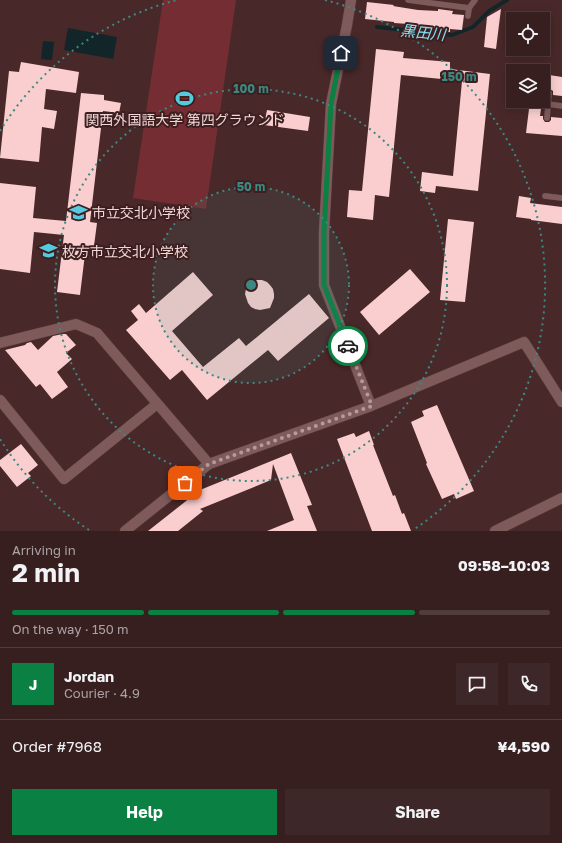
<!DOCTYPE html>
<meta charset="utf-8">
<style>
body{margin:0;font-family:"Golos Text","Noto Sans JP",sans-serif;background:#3e2728;color:#f1f3f6;height:100vh;display:flex;flex-direction:column;font-size:15px;white-space:nowrap}
*{box-sizing:border-box;margin:0}
p{font-size:13px;color:#aaa2a4}
.icon{flex:none;width:22px;height:22px;fill:none;stroke:currentColor;stroke-width:2;stroke-linecap:round;stroke-linejoin:round}
.map{position:relative;height:531px;overflow:hidden}
.panel{display:flex;flex-direction:column;background:#371e1f;flex:1}
.panel>*{flex:none}
.tools{position:absolute;left:506px;top:12px;display:grid;gap:8px}
.tools a{display:grid;place-items:center;width:44px;height:44px;border-radius:0px;background:#371e1f;box-shadow:0 2px 10px #0003,0 0 0 1px #513c3d;font-size:20px}
.pin{position:absolute;display:grid;place-items:center;width:34px;height:34px;color:#fff;margin:-17px;border-radius:8px;box-shadow:0 2px 6px #0006}
.courier{position:absolute;display:grid;place-items:center;width:40px;height:40px;margin:-20px;border:3px solid #0b8043;border-radius:50%;background:#fff;color:#222;box-shadow:0 1px 5px #0007}
.headline em{font-style:normal;font-weight:700}
.headline div{display:flex;flex-direction:column-reverse}
.headline{display:flex;align-items:center;justify-content:space-between;height:68px;padding:0 12px}
h1{font-size:26px;font-weight:700;line-height:30px}
.bar{display:grid;grid-template-columns:repeat(4,1fr);gap:6px 4px;align-content:center;height:48px;padding:0 12px}
.bar i{height:5px;border-radius:3px;background:#513c3d}
.bar .current{background:#0b8043}
.bar p{grid-column:span 4}
.line{display:flex;align-items:center;gap:10px;padding:0 12px;border-top:1px solid #513c3d}
.line div{flex:1}
.round{display:grid;place-items:center;flex:none;width:42px;height:42px;border-radius:0px;background:#3e2728}
.primary-button{display:flex;gap:8px;margin-top:auto;padding:8px 12px}
.primary-button a{flex:1;height:46px;border-radius:0px;background:#0b8043;color:#fff;font-size:16px;font-weight:700;line-height:46px;text-align:center}
.primary-button a+a{background:#3e2728;color:#f1f3f6}
.map>svg:first-child{display:block}
.green{fill:#742e33}
.water{fill:#122528}
.lines{fill:none;stroke-linecap:round;stroke-linejoin:round}
.stream{stroke:#122528;stroke-width:4}
.building{fill:#facece}
.service-casing{stroke:#604445;stroke-width:6}
.minor-casing{stroke:#604445;stroke-width:11}
.tertiary-casing{stroke:#604445;stroke-width:11}
.service{stroke:#7f5a5a;stroke-width:5.5}
.minor{stroke:#7f5a5a;stroke-width:10}
.tertiary{stroke:#7f5a5a;stroke-width:10}
.done{stroke:#b49a9a;stroke-width:4;stroke-dasharray:0 7.2}
.route{stroke:#0b8043;stroke-width:5}
.ring{fill:none;stroke:#3b8983;stroke-width:2;stroke-dasharray:2 4}
.labels{text-anchor:middle;dominant-baseline:central;stroke-width:4;stroke-linejoin:round;paint-order:stroke}
.poi-label{font-size:14px;fill:#edd7d7;stroke:#3e1e1f;text-anchor:start}
.water-label{font-size:15px;font-style:italic;fill:#81e1f3;stroke:#3e1e1f}
.centre{fill:#3b8983;stroke:#3e1e1f;stroke-width:2}
.ring-label{font-size:12px;text-anchor:middle;font-weight:bold;fill:#3b8983;stroke:#3e1e1f;stroke-width:4;stroke-linejoin:round;paint-order:stroke}
</style>
<div class="map">
<svg width="562" height="531" viewBox="0 0 562 531">
<rect width="100%" height="100%" fill="#492829"/>
<!-- green -->
<path class="green" d="M 163,0 L 236,0 L 206,209 L 133,198 Z"/>
<!-- water -->
<path class="water" d="M 68,28 L 117,37 L 113,59 L 64,50 Z
M 43,41 L 54,42 L 52,60 L 41,59 Z"/>
<g class="lines">
<!-- stream -->
<path class="stream" d="M 377,27 L 452,35 L 473,27 L 489,11 L 507,0"/>
</g>
<!-- building -->
<path class="building" d="M 367,2 L 394,5 L 393,6 L 418,10 L 438,11 L 438,9 L 453,11 L 452,14 L 464,15 L 462,30 L 450,29 L 450,32 L 425,29 L 425,28 L 408,26 L 409,24 L 394,23 L 394,22 L 365,19 Z
M 501,9 L 496,49 L 484,47 L 487,17 Z
M 376,49 L 404,52 L 403,58 L 450,62 L 450,69 L 490,74 L 478,191 L 436,186 L 435,193 L 420,191 L 422,172 L 453,176 L 462,81 L 401,75 L 389,197 L 375,195 L 373,220 L 347,217 L 349,190 L 362,191 Z
M 21,62 L 79,72 L 76,93 L 46,89 L 44,109 L 57,111 L 54,129 L 42,127 L 39,162 L 0,158 L 9,71 L 19,72 Z
M 543,74 L 562,77 L 562,96 L 553,95 L 553,91 L 550,89 L 547,89 L 545,91 L 545,94 L 543,94 Z
M 81,93 L 104,95 L 104,100 L 121,103 L 119,113 L 103,111 L 90,222 L 97,223 L 94,246 L 86,246 L 80,295 L 57,292 L 64,235 L 34,232 L 30,273 L 0,269 L 0,183 L 36,187 L 33,218 L 66,221 Z
M 530,101 L 542,101 L 540,116 L 543,116 L 543,119 L 545,122 L 549,122 L 551,120 L 551,117 L 562,118 L 562,136 L 526,133 Z
M 267,110 L 310,117 L 308,131 L 264,125 Z
M 519,196 L 531,198 L 530,203 L 562,207 L 562,224 L 531,220 L 531,219 L 516,217 Z
M 448,219 L 474,222 L 465,302 L 440,300 Z
M 410,269 L 430,292 L 379,335 L 360,312 Z
M 193,272 L 213,295 L 172,331 L 203,367 L 239,338 L 246,346 L 309,294 L 329,318 L 278,361 L 268,350 L 207,400 L 182,370 L 170,380 L 126,330 L 138,320 L 131,311 L 139,304 L 146,313 Z
M 257,280 L 262,280 L 267,282 L 270,285 L 273,289 L 274,294 L 274,298 L 270,308 L 260,310 L 255,309 L 251,307 L 248,303 L 245,294 L 246,289 L 249,285 L 253,282 Z
M 63,334 L 66,334 L 76,345 L 66,353 L 72,359 L 57,372 L 68,387 L 52,399 L 40,384 L 36,387 L 5,350 L 25,345 L 27,343 L 31,342 L 38,350 L 53,336 Z
M 437,405 L 474,491 L 456,499 L 454,494 L 442,499 L 426,464 L 427,463 L 411,422 L 424,416 L 422,411 Z
M 369,431 L 374,445 L 373,445 L 393,496 L 395,495 L 402,514 L 404,513 L 411,531 L 372,531 L 337,439 L 354,433 L 356,437 Z
M 21,444 L 38,465 L 28,473 L 31,476 L 17,487 L 0,466 L 0,460 Z
M 291,453 L 312,505 L 307,506 L 317,531 L 267,531 L 294,520 L 273,464 L 271,480 L 200,509 L 203,511 L 178,531 L 148,531 L 200,490 Z"/>
<g class="lines">
<defs>
<path id="service" d="M 408,0 L 469,8
M 468,16 L 469,8 L 475,0
M 548,104 L 562,106
M 547,118 L 549,93
M 545,196 L 562,198"/>
<path id="minor" d="M 351,0 L 347,25 L 331,104 L 324,232 L 324,285 L 371,406
M 0,400 L 64,479 L 157,404
M 209,464 L 371,406 L 524,342 L 562,402"/>
<path id="tertiary" d="M 0,343 L 76,324 L 97,333 L 209,464 L 125,531
M 495,531 L 562,498"/>
</defs>
<!-- service casing -->
<use href="#service" class="service-casing"/>
<!-- minor casing -->
<use href="#minor" class="minor-casing"/>
<!-- tertiary casing -->
<use href="#tertiary" class="tertiary-casing"/>
<!-- service -->
<use href="#service" class="service"/>
<!-- minor -->
<use href="#minor" class="minor"/>
<!-- tertiary -->
<use href="#tertiary" class="tertiary"/>
</g>
<g class="lines">
<!-- done -->
<path class="done" d="M 185,483 L 209,464 L 372,406 L 348,346"/>
<!-- route -->
<path class="route" d="M 341,53 L 331,104 L 324,232 L 324,285 L 348,346"/>
</g>
<!-- distance rings -->
<circle cx="251" cy="285" r="98" fill="#3b8983" fill-opacity=".12"/>
<g class="ring">
<circle cx="251" cy="285" r="98"/>
<circle cx="251" cy="285" r="196"/>
<path d="M89 530A294 294 0 0 1 0 439M0 131A294 294 0 0 1 177 0M325 0A294 294 0 0 1 413 530"/>
</g>
<!-- icons -->
<defs>
<symbol id="stadium-bare" viewBox="-9 -9 18 18"><path d="M0-5a6.5 5 0 1 0 0 10a6.5 5 0 1 0 0-10ZM-3.5-1.8h7v3.6h-7Z" fill="#55cadf" stroke="#3e1e1f" stroke-width="2.5" paint-order="stroke"/></symbol>
<symbol id="school-bare" viewBox="-9 -9 18 18"><path d="M0-5L7-2L0 1L-7-2ZM-4 1L0 2.5L4 1V4Q0 6-4 4Z" fill="#55cadf" stroke="#3e1e1f" stroke-width="2.5" paint-order="stroke"/></symbol>
</defs>
<g fill-rule="evenodd">
<use href="#stadium-bare" x="172" y="86" width="25" height="25"/>
<use href="#school-bare" x="66" y="200" width="25" height="25"/>
<use href="#school-bare" x="36" y="238" width="25" height="25"/>
</g>
<g class="labels">
<!-- poi labels -->
<g class="poi-label">
<text x="185" y="119" text-anchor="middle">関西外国語大学 第四グラウンド</text>
<text x="92" y="212">市立交北小学校</text>
<text x="62" y="251">枚方市立交北小学校</text>
</g>
<!-- water labels -->
<g class="water-label">
<text transform="translate(423 32) rotate(6)">黒田川</text>
</g>
</g>
<circle cx="251" cy="285" r="6" class="centre"/>
<g class="ring-label">
<text x="459" y="81">150 m</text>
<text x="251" y="93">100 m</text>
<text x="251" y="191">50 m</text>
</g>
</svg>
<div class="tools">
<a><svg class="icon" aria-label="locate" viewBox="0 0 24 24"><circle cx="12" cy="12" r="6"/><path d="M12 2v4M12 18v4M2 12h4M18 12h4"/></svg></a>
<a><svg class="icon" aria-label="layers" viewBox="0 0 24 24"><path d="M12 4l9 5-9 5-9-5zM3 14l9 5 9-5"/></svg></a>
</div>
<div class="pin" style="left:185px;top:483px;background:#ea580c"><svg class="icon" aria-label="bag" viewBox="0 0 24 24"><path d="M5 8h14l-1 12H6zM9 8a3 3 0 0 1 6 0"/></svg></div>
<div class="pin" style="left:341px;top:53px;background:#1f2937"><svg class="icon" aria-label="home" viewBox="0 0 24 24"><path d="M3 11l9-7 9 7M6 9v11h12V9"/></svg></div>
<div class="courier" style="left:348px;top:346px"><svg class="icon" aria-label="car" viewBox="0 0 24 24"><path d="M5 17H2v-5l4-1 3-4h7l3 4 3 1v5h-3M9 17h6M6 11h13"/><circle cx="7" cy="17" r="2"/><circle cx="17" cy="17" r="2"/></svg></div>
</div>
<section class="panel">
<div class="headline"><div><h1>2 min</h1><p>Arriving in</p></div><em>09:58–10:03</em></div>
<div class="bar"><i class="current"></i><i class="current"></i><i class="current"></i><i></i><p>On the way · 150 m</p></div>
<div class="line" style="height:72px"><b class="round" style="background:#0b8043;color:#fff">J</b><div><b>Jordan</b><p>Courier · 4.9</p></div><a class="round"><svg class="icon" aria-label="chat" viewBox="0 0 24 24"><path d="M4 5h16v11H9l-5 4z"/></svg></a><a class="round"><svg class="icon" aria-label="phone" viewBox="0 0 24 24"><path d="M5 4h4l2 5-3 2q2 4 5 5l2-3 5 2v4C11 20 4 13 5 4z"/></svg></a></div>
<div class="line" style="height:52px"><div>Order #7968</div><b>¥4,590</b></div>
<div class="primary-button"><a>Help</a><a>Share</a></div>
</section>
